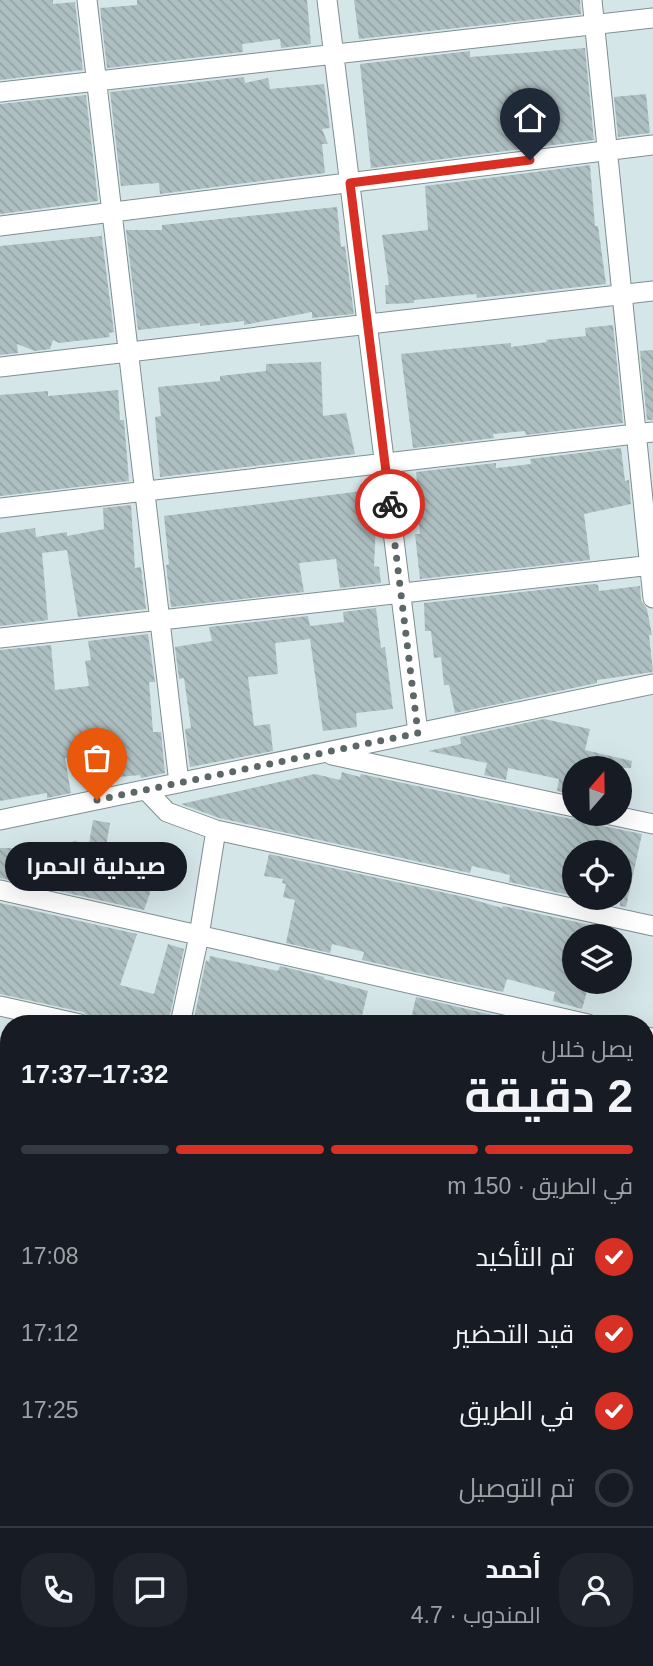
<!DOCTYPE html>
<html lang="ar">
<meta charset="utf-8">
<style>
body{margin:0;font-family:Helvetica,Cairo,sans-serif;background:#20242c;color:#f1f3f6;direction:rtl;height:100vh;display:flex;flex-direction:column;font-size:26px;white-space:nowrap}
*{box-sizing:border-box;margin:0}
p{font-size:23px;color:#9ea1a6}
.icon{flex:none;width:38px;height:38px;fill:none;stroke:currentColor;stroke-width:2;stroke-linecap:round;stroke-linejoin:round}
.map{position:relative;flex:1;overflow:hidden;direction:ltr}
.side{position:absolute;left:0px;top:1015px;width:654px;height:651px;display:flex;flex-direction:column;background:#171b24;border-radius:28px 28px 0 0;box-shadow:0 7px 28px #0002;direction:rtl}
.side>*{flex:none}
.needle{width:46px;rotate:20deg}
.tools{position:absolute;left:562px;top:756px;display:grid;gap:14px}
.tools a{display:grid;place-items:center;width:70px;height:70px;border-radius:50%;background:#171b24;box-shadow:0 7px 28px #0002;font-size:35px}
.pin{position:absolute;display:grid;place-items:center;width:60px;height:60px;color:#fff;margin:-72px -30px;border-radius:50% 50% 50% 0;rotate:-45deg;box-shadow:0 0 7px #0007}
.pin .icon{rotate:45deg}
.courier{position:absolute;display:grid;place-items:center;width:70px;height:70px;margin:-35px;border:5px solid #d93025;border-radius:50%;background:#fff;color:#222;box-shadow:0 2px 9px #0007}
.bubble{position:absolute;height:49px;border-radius:24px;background:#171b24;box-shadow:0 7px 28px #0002;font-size:23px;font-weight:700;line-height:49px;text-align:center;direction:rtl}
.headline em{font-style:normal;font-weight:700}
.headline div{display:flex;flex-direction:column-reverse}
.headline{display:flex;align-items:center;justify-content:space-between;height:119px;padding:0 21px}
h1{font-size:46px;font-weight:700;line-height:52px}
.bar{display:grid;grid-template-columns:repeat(4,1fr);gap:10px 7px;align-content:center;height:84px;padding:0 21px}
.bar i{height:9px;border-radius:5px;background:#363941}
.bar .on{background:#d93025}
.bar p{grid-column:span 4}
.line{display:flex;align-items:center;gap:18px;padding:0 21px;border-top:2px solid #363941}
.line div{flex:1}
.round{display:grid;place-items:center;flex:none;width:74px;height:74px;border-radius:28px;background:#20242c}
ol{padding:0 21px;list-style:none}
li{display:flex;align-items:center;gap:21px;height:77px}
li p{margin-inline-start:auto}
li .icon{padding:7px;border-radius:50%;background:#d93025;color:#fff;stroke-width:4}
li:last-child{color:#9ea1a6}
li i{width:38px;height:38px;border:4px solid #363941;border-radius:50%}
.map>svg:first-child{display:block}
.building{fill:url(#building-back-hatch)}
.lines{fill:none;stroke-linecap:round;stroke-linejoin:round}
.street-casing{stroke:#7f8f91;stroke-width:21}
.street{stroke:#fff;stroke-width:19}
.done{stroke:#5d6768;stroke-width:7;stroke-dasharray:0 12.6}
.route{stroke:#d93025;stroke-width:9}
</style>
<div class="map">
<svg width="653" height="1666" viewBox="0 0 653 1666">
<defs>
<pattern id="building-back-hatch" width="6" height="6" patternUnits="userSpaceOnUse" patternTransform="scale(1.75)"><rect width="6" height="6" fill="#aebfc1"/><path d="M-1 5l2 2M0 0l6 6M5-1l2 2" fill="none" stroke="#95a4a6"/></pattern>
</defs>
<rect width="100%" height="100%" fill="#d5e6e8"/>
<!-- building -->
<path class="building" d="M 0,0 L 53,0 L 53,4 L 75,2 L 83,70 L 0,80 Z
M 137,0 L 307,0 L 311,44 L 281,48 L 280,39 L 242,44 L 243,52 L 107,68 L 100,8 L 137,5 Z
M 354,0 L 580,0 L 581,14 L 359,39 Z
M 585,48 L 594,140 L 371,168 L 360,64 L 470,51 L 470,57 Z
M 244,77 L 245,83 L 268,78 L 270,89 L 324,84 L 330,128 L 322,129 L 328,144 L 322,144 L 325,173 L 160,194 L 159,183 L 121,186 L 110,92 Z
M 646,94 L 650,133 L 618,137 L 614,97 Z
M 86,95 L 98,201 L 0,214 L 0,104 Z
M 590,165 L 595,226 L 598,226 L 606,284 L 477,298 L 476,294 L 414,300 L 414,303 L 386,304 L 385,285 L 389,285 L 382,235 L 428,230 L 425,186 Z
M 337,207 L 341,247 L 345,246 L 354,314 L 312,318 L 312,312 L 244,325 L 244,321 L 200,326 L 200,323 L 138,330 L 126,230 L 162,230 L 162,225 Z
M 101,231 L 114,332 L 109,333 L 110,337 L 59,343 L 53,340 L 50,349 L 35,351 L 17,344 L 18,353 L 0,355 L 0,246 L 101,236 Z
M 613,325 L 623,423 L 526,435 L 525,431 L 493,434 L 494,438 L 413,448 L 401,354 L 511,343 L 511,347 L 547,342 L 546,340 L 586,336 L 585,328 Z
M 653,350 L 653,420 L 647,420 L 640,351 Z
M 321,362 L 323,416 L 346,413 L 355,454 L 160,477 L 155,417 L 161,416 L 158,387 L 220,381 L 220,376 L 266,371 L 266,364 Z
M 118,390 L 120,420 L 124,420 L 129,481 L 0,496 L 0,395 L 48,391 L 48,396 Z
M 621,448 L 625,481 L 629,480 L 631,504 L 584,514 L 590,560 L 420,579 L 415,534 L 420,534 L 414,482 L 417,481 L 416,472 L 496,463 L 496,468 L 531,464 L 530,459 Z
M 370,490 L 376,524 L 374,566 L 379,567 L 381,583 L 340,588 L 336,559 L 299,563 L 304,592 L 171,607 L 166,565 L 169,564 L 164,516 Z
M 131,505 L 135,568 L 141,567 L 146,609 L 78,617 L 67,550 L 42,553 L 48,620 L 0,626 L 0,533 L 35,528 L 36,537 L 67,532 L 67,536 L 104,529 L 103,508 Z
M 594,584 L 598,585 L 599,591 L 640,586 L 641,600 L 647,609 L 652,635 L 649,635 L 653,672 L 597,680 L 597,683 L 455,713 L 449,685 L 444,685 L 441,657 L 434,658 L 431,631 L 425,631 L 424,603 Z
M 376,608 L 381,648 L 385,647 L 393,709 L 356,713 L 357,727 L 323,731 L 310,639 L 275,643 L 278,674 L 248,677 L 254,726 L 270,724 L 273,751 L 190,767 L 185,729 L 191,728 L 184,678 L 179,679 L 175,647 L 212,641 L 209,627 L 308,616 L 310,626 L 344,622 L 343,612 Z
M 148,634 L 155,682 L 149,682 L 153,732 L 161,732 L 165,773 L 141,778 L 140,775 L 109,778 L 107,754 L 65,758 L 71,793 L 47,798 L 47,793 L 0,801 L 0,650 L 51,645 L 55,690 L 89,686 L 85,661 L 91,660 L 88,641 Z
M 544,719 L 590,729 L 585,750 L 632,761 L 631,768 L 574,768 L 574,794 L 557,791 L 559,779 L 508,768 L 506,780 L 484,775 L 487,763 L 428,751 L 461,744 L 460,737 Z
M 342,772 L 360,777 L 361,774 L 571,819 L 581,817 L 596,820 L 603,826 L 642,834 L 626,907 L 620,906 L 620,852 L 574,852 L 574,896 L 509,882 L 510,875 L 472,866 L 470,873 L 219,818 L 181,804 L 315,774 L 340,780 Z
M 93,820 L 110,823 L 104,859 L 156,876 L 144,910 L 0,878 L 0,848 L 29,848 L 71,855 L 73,841 L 89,844 Z
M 269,854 L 464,897 L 502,908 L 503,906 L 599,927 L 597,936 L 574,936 L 574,982 L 589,984 L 582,1009 L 553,1001 L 555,992 L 507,979 L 503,992 L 362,960 L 364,952 L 332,944 L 330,953 L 286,943 L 295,900 L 283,897 L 286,884 L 282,883 L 283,879 L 264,876 Z
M 0,903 L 137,934 L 120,985 L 154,994 L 168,944 L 184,949 L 168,1024 L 120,1024 L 103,1018 L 102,1022 L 90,1018 L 83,1012 L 0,994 Z
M 210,956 L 278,971 L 280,966 L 324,977 L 324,979 L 368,991 L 360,1024 L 193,1024 L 206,960 L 209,962 Z
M 416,997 L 496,1016 L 494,1024 L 410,1024 Z"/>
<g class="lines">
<defs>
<path id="street" d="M 87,0 L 179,783
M 327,0 L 418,733
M 592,0 L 653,598
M 0,92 L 653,18
M 0,226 L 653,145
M 0,367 L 653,291
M 0,508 L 653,432
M 0,638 L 653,565
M 332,755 L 574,807
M 146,790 L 167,812 L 216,830 L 653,926
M 606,814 L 653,824
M 0,820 L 653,684
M 0,890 L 588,1024
M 0,1006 L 80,1024
M 180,1024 L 199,936 L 216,830
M 646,1037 L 653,1038
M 0,1118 L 9,1119
M 646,1153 L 653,1155
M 0,1233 L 9,1235
M 646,1261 L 653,1263
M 0,1322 L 9,1324
M 646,1377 L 653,1379
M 0,1441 L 9,1443
M 646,1469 L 653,1470
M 646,1526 L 653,1493
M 0,1583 L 9,1585
M 338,1657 L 379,1666
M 78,1666 L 80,1657
M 615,1666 L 617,1657"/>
</defs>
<!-- street casing -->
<use href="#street" class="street-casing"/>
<!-- street -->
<use href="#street" class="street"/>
</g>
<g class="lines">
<!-- done -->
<path class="done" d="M 97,800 L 418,733 L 390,504"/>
<!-- route -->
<path class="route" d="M 390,504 L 350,183 L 530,160"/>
</g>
</svg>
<div class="tools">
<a><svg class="needle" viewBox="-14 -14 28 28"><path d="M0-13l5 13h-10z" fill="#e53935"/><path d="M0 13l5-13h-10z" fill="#9ea1a6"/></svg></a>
<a><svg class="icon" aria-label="locate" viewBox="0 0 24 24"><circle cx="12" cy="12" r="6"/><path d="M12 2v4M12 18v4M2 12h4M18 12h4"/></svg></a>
<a><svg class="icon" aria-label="layers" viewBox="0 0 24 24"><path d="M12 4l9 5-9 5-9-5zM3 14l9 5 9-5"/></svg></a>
</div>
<div class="pin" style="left:97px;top:800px;background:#ea580c"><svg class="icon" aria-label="bag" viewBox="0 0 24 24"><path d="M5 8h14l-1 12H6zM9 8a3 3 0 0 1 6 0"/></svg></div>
<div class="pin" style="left:530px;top:160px;background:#1f2937"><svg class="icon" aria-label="home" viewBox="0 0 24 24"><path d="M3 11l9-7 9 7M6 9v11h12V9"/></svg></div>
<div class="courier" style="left:390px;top:504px"><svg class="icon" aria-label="bike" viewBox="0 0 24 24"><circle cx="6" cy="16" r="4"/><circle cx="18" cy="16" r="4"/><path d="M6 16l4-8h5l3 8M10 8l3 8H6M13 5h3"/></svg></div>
<div class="bubble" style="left:5px;top:842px;width:182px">صيدلية الحمرا</div>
<section class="side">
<div class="headline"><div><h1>2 دقيقة</h1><p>يصل خلال</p></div><em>17:32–17:37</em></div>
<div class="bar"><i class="on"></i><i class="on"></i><i class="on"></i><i></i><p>في الطريق · 150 m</p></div>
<ol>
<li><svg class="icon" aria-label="check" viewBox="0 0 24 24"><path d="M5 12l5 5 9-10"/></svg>تم التأكيد<p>17:08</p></li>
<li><svg class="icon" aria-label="check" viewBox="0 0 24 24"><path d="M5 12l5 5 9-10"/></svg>قيد التحضير<p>17:12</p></li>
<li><svg class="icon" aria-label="check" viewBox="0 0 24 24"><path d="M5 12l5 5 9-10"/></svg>في الطريق<p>17:25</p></li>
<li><i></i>تم التوصيل</li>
</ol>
<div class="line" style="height:126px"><a class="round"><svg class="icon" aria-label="person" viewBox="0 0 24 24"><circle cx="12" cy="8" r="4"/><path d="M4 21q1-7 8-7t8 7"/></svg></a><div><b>أحمد</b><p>المندوب · 4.7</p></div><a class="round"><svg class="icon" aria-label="chat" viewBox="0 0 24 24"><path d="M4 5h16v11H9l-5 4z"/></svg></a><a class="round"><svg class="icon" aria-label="phone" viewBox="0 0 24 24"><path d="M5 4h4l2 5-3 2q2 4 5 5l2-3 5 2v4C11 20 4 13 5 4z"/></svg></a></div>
</section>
</div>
